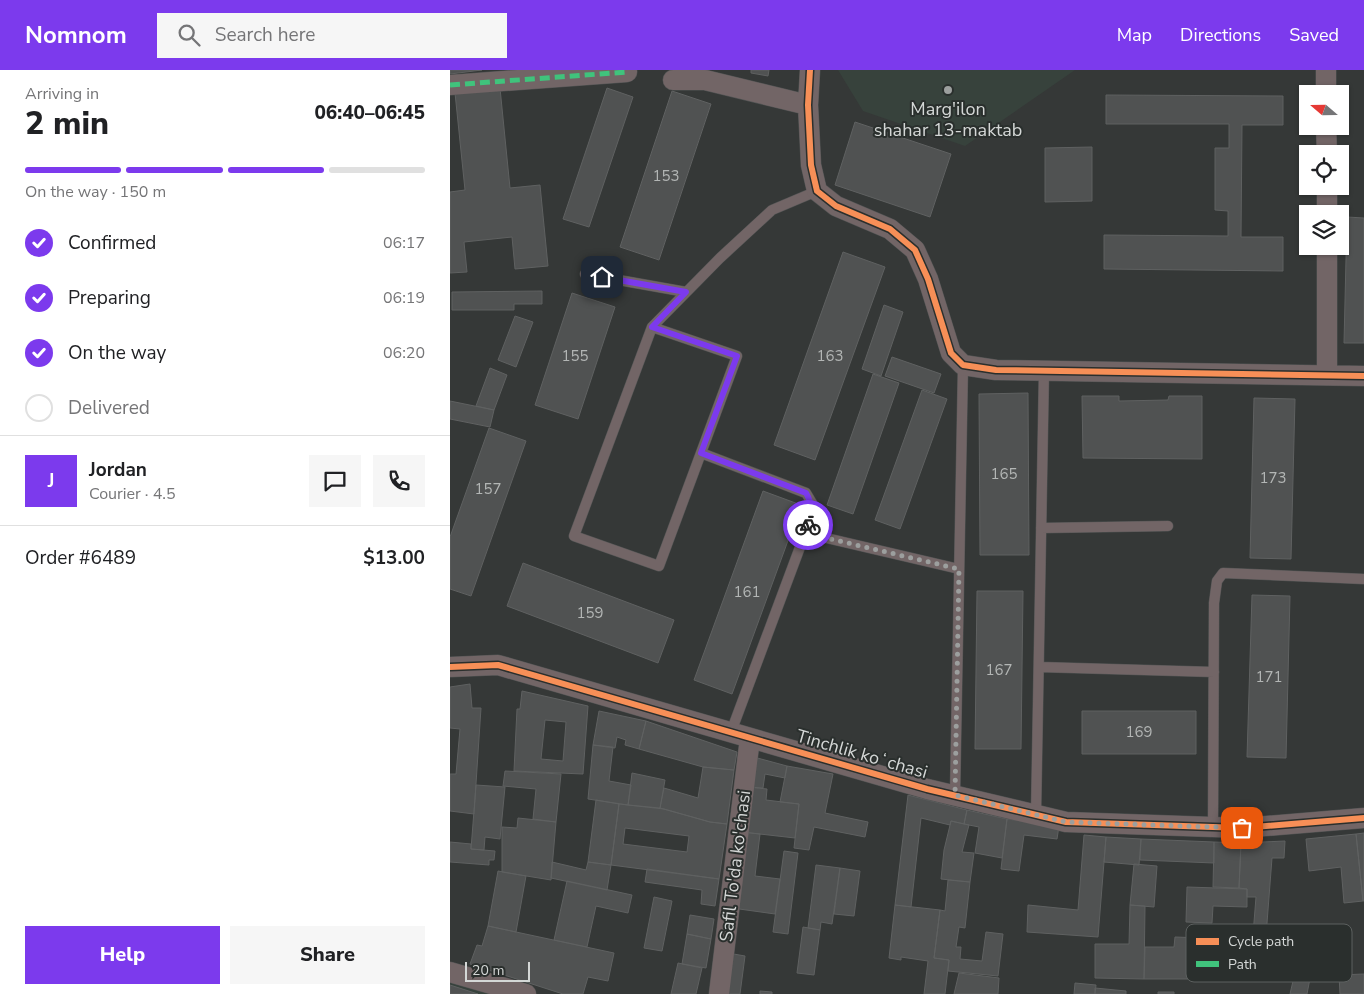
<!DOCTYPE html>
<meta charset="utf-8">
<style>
body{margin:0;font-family:"Nunito Sans",sans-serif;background:#f6f6f6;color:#202124;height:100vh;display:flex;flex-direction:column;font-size:19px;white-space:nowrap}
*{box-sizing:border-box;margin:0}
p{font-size:16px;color:#757577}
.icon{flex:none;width:28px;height:28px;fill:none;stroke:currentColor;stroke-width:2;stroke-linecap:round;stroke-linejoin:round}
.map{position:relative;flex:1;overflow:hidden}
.panel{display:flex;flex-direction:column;background:#fff;width:450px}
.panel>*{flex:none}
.needle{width:32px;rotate:290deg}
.controls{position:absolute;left:849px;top:15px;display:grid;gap:10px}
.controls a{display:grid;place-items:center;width:50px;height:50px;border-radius:0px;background:#fff;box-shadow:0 1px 4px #0004;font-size:25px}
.scale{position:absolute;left:15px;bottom:12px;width:65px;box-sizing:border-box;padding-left:5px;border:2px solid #d4d7d6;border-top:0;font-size:14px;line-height:18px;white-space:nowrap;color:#d4d7d6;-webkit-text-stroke:4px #2a2f2d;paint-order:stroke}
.pin{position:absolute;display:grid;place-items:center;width:42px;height:42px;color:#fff;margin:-21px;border-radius:10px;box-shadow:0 2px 8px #0006}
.courier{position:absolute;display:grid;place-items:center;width:50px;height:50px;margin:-25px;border:4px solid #7c3aed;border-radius:50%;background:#fff;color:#222;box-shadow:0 1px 6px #0007}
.head em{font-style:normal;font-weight:800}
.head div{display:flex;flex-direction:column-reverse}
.head{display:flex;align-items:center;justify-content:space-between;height:85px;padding:0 25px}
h1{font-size:32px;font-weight:800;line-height:38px}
.bar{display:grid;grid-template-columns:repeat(4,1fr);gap:8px 5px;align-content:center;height:60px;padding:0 25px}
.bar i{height:6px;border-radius:4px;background:#e0e0e0}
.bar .on{background:#7c3aed}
.bar p{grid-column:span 4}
.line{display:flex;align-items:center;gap:12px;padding:0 25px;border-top:1px solid #e0e0e0}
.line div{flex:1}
.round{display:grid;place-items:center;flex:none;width:52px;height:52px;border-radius:0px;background:#f6f6f6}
ol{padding:0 25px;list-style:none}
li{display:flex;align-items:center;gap:15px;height:55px}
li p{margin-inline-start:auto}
li .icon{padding:5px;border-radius:50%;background:#7c3aed;color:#fff;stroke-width:4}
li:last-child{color:#757577}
li i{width:28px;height:28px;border:2px solid #e0e0e0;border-radius:50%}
.action{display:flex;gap:10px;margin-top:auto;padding:10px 25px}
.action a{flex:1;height:58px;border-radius:0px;background:#7c3aed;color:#fff;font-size:20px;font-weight:800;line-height:58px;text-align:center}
.action a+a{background:#f6f6f6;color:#202124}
header{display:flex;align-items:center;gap:30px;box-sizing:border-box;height:70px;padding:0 25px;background:#7c3aed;color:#fff}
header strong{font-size:24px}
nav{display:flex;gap:28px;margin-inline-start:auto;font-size:18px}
.search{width:350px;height:45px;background:#f6f6f6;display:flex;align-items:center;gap:12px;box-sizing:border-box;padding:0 18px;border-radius:0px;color:#757577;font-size:19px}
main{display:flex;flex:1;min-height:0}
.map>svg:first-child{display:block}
.built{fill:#37423c}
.building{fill:#505252;stroke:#5f6161;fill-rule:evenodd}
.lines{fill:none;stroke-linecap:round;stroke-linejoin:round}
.lane-casing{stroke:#525454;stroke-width:11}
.street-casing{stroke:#525454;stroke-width:21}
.lane{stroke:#726566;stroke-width:10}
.street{stroke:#726566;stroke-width:20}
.quiet{stroke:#40c37c;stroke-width:5;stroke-dasharray:10 5;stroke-linecap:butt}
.cycleway-casing{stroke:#2a2f2d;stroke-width:9}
.cycleway{stroke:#f78f57;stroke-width:6}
.done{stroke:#9c9f9e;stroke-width:5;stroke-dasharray:0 9}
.route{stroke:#7c3aed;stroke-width:6}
.poi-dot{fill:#9c9f9e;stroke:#2a2f2d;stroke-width:2}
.labels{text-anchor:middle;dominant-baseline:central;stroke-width:4;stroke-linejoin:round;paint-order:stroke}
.number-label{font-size:15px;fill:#b3b6b5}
.poi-label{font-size:18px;fill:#d4d7d6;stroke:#2a2f2d}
.street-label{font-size:18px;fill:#d4d7d6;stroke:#2a2f2d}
.key{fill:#2a2f2d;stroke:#5d6160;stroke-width:1}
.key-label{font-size:14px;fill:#d4d7d6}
</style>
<header>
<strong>Nomnom</strong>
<div class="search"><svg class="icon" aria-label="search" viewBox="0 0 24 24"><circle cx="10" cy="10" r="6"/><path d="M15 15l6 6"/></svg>Search here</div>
<nav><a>Map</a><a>Directions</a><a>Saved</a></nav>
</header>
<main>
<section class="panel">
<div class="head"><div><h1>2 min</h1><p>Arriving in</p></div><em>06:40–06:45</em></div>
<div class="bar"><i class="on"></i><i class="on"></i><i class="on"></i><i></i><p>On the way · 150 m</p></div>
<ol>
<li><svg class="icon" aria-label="check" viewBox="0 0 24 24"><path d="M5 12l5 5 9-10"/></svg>Confirmed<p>06:17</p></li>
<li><svg class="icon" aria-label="check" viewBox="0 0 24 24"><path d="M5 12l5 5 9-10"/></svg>Preparing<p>06:19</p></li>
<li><svg class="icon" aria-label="check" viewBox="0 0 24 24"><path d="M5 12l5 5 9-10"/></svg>On the way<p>06:20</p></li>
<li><i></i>Delivered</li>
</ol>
<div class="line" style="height:90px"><b class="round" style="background:#7c3aed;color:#fff">J</b><div><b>Jordan</b><p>Courier · 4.5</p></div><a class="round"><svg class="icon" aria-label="chat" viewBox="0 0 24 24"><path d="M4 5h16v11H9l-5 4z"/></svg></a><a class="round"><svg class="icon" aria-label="phone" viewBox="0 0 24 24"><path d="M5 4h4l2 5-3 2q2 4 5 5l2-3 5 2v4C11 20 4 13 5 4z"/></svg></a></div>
<div class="line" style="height:65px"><div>Order #6489</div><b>$13.00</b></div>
<div class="action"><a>Help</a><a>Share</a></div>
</section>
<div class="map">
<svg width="914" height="924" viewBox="0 0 914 924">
<rect width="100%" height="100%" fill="#353837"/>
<!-- built -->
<path class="built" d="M 388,0 L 625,0 L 515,76 L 413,41 Z
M 0,909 L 50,924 L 0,924 Z"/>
<!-- building -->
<path class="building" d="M 0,0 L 32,0 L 0,4 Z
M 301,0 L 319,0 L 318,6 L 301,3 Z
M 50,18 L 60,118 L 90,115 L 98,196 L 65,199 L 62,167 L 14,172 L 17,202 L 0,203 L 0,122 L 15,120 L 5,23 Z
M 157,18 L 183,27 L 139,157 L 113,149 Z
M 222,21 L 261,34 L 209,190 L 170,177 Z
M 656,25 L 833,26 L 833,55 L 792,55 L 791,167 L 833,167 L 833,201 L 654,199 L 654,165 L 778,166 L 778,141 L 765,140 L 765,78 L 779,78 L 779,54 L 656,54 Z
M 405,52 L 501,84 L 480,147 L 385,115 Z
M 642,77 L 642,131 L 595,132 L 595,78 Z
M 897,147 L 914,148 L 914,273 L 894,273 Z
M 393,182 L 435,197 L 365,390 L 324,375 Z
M 92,221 L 92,234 L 64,234 L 64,240 L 2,240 L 2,222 Z
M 122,223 L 165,237 L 128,349 L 85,335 Z
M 434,235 L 453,242 L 431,306 L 412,299 Z
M 65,246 L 83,252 L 66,297 L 48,290 Z
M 442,287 L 491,304 L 484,323 L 435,306 Z
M 40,298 L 57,305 L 44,340 L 26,336 Z
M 423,304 L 449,313 L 403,444 L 377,435 Z
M 472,320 L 497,329 L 450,459 L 425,450 Z
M 578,323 L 579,485 L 530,485 L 529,324 Z
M 632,326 L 669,326 L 669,331 L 718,330 L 719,326 L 752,326 L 752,389 L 633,388 Z
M 804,328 L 845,329 L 841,489 L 800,488 Z
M 0,331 L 44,340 L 40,357 L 0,349 Z
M 39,358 L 76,371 L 21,526 L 0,519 L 0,467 Z
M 313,421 L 351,435 L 282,624 L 244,610 Z
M 73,493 L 224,550 L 208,593 L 57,536 Z
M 527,521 L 573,521 L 571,679 L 525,679 Z
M 802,525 L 840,526 L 836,688 L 797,687 Z
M 20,614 L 22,638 L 31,638 L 24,744 L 0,741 L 0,704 L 6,704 L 10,659 L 0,658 L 0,617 Z
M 72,621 L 138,636 L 133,704 L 64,701 L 67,639 L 70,639 ZM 95,650 L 116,652 L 113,691 L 91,689 Z
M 149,641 L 196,651 L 189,679 L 175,675 L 176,670 L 167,667 L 165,678 L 143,675 Z
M 632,641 L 746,641 L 746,684 L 632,684 Z
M 196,651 L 287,682 L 284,700 L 253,697 L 189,679 Z
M 143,675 L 163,677 L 159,711 L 181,715 L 178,735 L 138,729 Z
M 300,686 L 337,696 L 335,708 L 315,704 L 313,718 L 298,717 Z
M 337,696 L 383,704 L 375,743 L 418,752 L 415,767 L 364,757 L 359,780 L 344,778 L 349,734 L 330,732 Z
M 253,697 L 284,700 L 277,754 L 260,752 L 210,738 L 214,718 L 248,728 Z
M 55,701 L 111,704 L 106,752 L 83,749 L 86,719 L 53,716 Z
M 182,703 L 215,710 L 210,738 L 178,735 Z
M 26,715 L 55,717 L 50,769 L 35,767 L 34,780 L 21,779 Z
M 298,717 L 317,719 L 316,730 L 349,734 L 345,768 L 292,762 Z
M 458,725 L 517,740 L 514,754 L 501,751 L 500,755 L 471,748 L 461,837 L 445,835 Z
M 146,730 L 169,734 L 161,795 L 138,792 Z
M 169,734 L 214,739 L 260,752 L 277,754 L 269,809 L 161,795 ZM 175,758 L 239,766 L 237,782 L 173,774 Z
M 517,740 L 557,749 L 552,788 L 525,783 L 529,757 L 514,754 Z
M 68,748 L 106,752 L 101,810 L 52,802 L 52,757 L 67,758 Z
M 557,749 L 609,756 L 607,769 L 574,765 L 569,801 L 551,799 Z
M 501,751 L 519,755 L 512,782 L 524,783 L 520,812 L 491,809 L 494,780 Z
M 292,762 L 310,764 L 305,806 L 330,809 L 325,844 L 282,838 Z
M 914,763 L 914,831 L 913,831 L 906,764 Z
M 906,764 L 913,831 L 894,833 L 891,797 L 859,801 L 856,769 Z
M 634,765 L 656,767 L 648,867 L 577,862 L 578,835 L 628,840 Z
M 656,767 L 691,769 L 689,795 L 654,792 Z
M 691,769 L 764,772 L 764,793 L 690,790 Z
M 835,771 L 834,788 L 822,788 L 814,892 L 801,890 L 806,827 L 797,827 L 797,819 L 789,818 L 791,773 Z
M 0,772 L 21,774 L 21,779 L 45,781 L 44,790 L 39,790 L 39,795 L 0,792 Z
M 764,772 L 791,773 L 789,818 L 763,817 Z
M 334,781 L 348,783 L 338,864 L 323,862 Z
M 102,792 L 136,800 L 138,792 L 161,795 L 157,820 L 101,808 Z
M 684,794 L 707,796 L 704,837 L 680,835 Z
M 366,795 L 390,798 L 382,854 L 371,852 L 370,860 L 358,858 Z
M 390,798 L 410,801 L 404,846 L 384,844 Z
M 197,799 L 269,809 L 265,836 L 251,834 L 252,820 L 195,812 Z
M 48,801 L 76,806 L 66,862 L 38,856 Z
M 498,810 L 520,812 L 515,858 L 509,857 L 506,877 L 511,877 L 510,889 L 532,891 L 536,862 L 553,864 L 548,906 L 498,901 L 499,890 L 484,888 L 490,840 L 495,841 Z
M 117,811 L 182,825 L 178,843 L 146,836 L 137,877 L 104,870 Z
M 737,817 L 797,819 L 797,837 L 763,836 L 762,853 L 736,852 Z
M 204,827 L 222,831 L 212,881 L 194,878 Z
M 445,835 L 490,840 L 484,888 L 499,890 L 495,924 L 474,924 L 478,891 L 451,887 L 451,890 L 439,888 Z
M 680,835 L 695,836 L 694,909 L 645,908 L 645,874 L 679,874 Z
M 240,845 L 264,849 L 261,869 L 237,864 Z
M 38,856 L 164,883 L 158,911 L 138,907 L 133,924 L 113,924 L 20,894 L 27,875 L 32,876 Z
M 353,857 L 370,860 L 364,905 L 347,903 Z
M 237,864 L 261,869 L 256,898 L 232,894 Z
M 725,867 L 752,868 L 751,894 L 755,894 L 755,909 L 694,909 L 695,877 L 724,877 Z
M 278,883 L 295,886 L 290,924 L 272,924 Z
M 228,893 L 252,898 L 246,924 L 221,924 Z
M 816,894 L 862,898 L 857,924 L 840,924 L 843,911 L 815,909 Z
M 509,903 L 549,908 L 548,924 L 504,924 Z
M 914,904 L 914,924 L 890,924 L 889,905 Z
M 625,913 L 646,915 L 645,924 L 624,924 Z
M 0,915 L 28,924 L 0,924 Z
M 645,918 L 676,921 L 676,924 L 645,924 Z
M 310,921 L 322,922 L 322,924 L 310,924 Z
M 708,922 L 724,922 L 724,924 L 708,924 Z"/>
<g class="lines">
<defs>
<path id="lane" d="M 135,204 L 236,222
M 202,257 L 287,286 L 209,496 L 124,466 Z
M 202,257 L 270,188 L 322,140 L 367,121
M 251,383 L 356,423 L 362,433 L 362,445 L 281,662
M 591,458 L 718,456
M 355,463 L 509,499
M 589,597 L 764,602
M 505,725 L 513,295
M 586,745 L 594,300
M 763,757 L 764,533 L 767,511 L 773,503 L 914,509"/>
<path id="street" d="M 360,0 L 358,35 L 361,95 L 367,121 L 386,136 L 440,159 L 465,180 L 478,209 L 501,283 L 513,295 L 546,300 L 914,306
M 876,0 L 876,24
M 223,10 L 255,10 L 358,35
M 0,15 L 177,2
M 876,56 L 877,84
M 877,116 L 877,144
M 877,176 L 877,304
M 0,597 L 48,595 L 477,719 L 616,752 L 792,758 L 914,748
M 0,902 L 76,924
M 269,924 L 300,668"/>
</defs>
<!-- lane casing -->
<use href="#lane" class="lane-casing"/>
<!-- street casing -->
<use href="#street" class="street-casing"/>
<!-- lane -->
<use href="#lane" class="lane"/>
<!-- street -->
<use href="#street" class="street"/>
<!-- quiet -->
<path class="quiet" d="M 0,15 L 177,2"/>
<defs>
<path id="cycleway" d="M 360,0 L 358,35 L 361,95 L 367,121 L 386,136 L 440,159 L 465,180 L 478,209 L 501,283 L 513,295 L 546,300 L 914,306
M 0,597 L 48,595 L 477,719 L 616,752 L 792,758 L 914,748"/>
</defs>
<!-- cycleway casing -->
<use href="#cycleway" class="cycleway-casing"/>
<!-- cycleway -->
<use href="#cycleway" class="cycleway"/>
</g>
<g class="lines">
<!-- done -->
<path class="done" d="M 358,455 L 355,463 L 509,499 L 505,725 L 616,752 L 792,758"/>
<!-- route -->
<path class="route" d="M 152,207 L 236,222 L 202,257 L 287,286 L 251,383 L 356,423 C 363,435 362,442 358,455"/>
</g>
<!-- markers -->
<circle class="poi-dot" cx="498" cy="20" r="5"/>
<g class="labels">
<!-- number labels -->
<g class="number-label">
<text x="216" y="106">153</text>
<text x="125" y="286">155</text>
<text x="380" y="286">163</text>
<text x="554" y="404">165</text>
<text x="823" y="408">173</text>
<text x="38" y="419">157</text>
<text x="297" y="522">161</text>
<text x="140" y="543">159</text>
<text x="549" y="600">167</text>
<text x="819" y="607">171</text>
<text x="689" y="662">169</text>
</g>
<!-- poi labels -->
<g class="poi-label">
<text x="498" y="39">Marg'ilon<tspan x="498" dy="21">shahar 13-maktab</tspan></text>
</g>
<!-- street labels -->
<g class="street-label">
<text transform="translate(412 684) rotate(16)">Tinchlik koʻchasi</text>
<text transform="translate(285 796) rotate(-83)">Safil To'da ko'chasi</text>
</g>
</g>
<!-- legend -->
<rect x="736" y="854" width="166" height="58" rx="8" class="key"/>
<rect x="746" y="868" width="23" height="7" fill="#f78f57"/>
<rect x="746" y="891" width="23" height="6" fill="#40c37c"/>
<g class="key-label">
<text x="778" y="876">Cycle path</text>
<text x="778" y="899">Path</text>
</g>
</svg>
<div class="controls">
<a><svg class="needle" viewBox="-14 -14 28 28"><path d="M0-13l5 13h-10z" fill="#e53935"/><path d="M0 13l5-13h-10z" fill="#757577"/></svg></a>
<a><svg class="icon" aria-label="locate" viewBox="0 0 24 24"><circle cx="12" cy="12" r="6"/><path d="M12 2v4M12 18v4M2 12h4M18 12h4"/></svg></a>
<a><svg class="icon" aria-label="layers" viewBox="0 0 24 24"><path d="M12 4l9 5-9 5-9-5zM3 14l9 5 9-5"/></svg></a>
</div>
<div class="scale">20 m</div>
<div class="pin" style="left:792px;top:758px;background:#ea580c"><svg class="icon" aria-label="bag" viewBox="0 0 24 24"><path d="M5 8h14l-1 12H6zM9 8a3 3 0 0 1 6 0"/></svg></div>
<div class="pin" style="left:152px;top:207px;background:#1f2937"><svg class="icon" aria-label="home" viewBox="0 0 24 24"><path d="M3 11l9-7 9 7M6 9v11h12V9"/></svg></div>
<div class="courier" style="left:358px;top:455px"><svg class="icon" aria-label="bike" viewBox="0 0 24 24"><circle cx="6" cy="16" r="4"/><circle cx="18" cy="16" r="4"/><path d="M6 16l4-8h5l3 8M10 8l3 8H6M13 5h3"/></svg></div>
</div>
</main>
